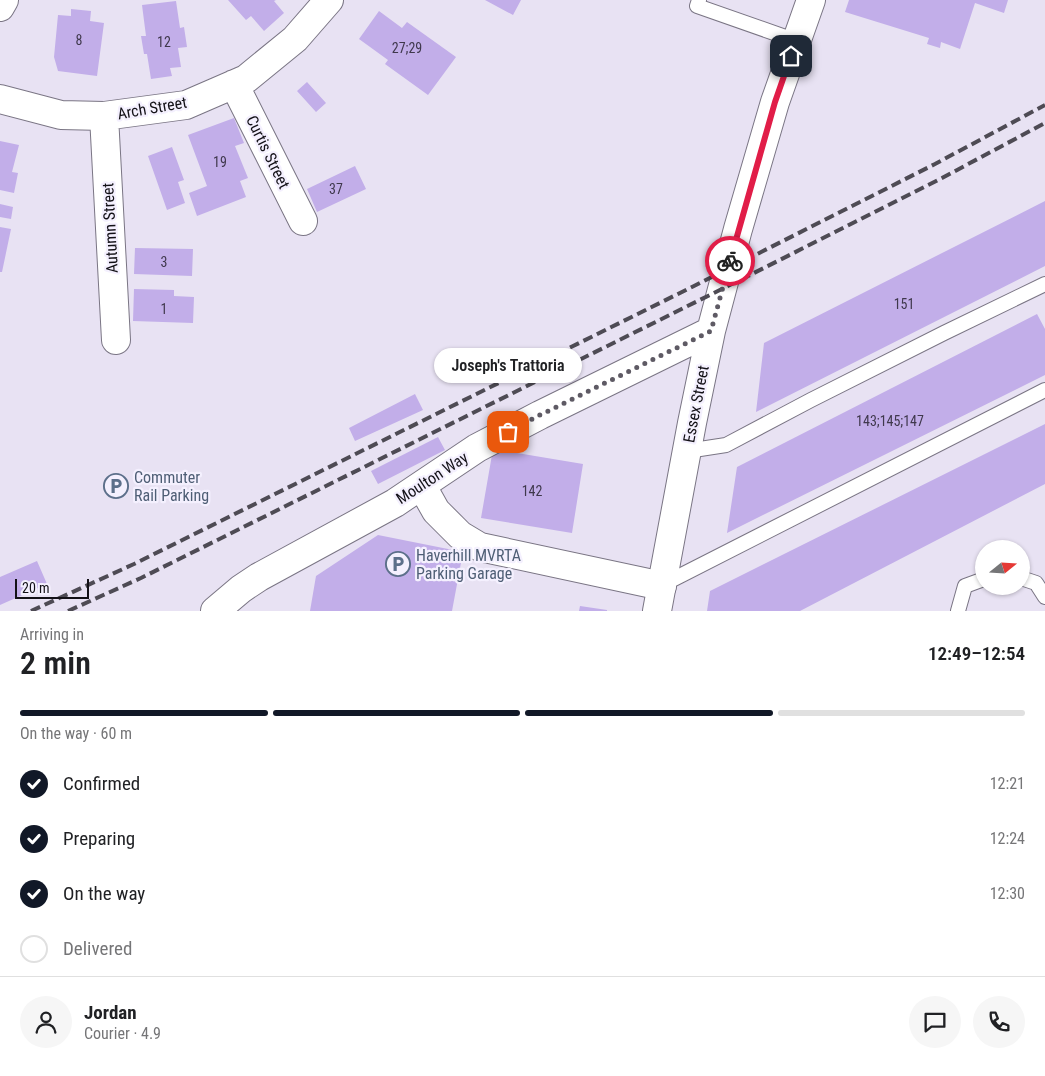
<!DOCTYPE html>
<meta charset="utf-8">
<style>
body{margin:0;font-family:"Roboto Condensed",sans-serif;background:#f6f6f6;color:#202124;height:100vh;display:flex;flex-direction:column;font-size:19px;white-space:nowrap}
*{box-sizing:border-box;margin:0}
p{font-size:16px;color:#757577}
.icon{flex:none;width:28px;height:28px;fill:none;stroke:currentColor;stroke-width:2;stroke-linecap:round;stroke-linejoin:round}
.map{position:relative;height:611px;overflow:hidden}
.details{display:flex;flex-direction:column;background:#fff;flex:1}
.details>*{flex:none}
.needle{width:32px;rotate:72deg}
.controls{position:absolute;left:975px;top:540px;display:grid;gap:10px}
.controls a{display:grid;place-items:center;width:55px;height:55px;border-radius:50%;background:#fff;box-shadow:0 1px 4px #0004;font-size:25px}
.scale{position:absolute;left:15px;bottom:12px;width:74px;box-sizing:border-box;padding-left:5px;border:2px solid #131117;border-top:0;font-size:14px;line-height:18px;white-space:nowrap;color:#131117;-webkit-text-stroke:4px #f4f0fe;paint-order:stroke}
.pin{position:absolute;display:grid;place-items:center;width:42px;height:42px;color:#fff;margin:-21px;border-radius:10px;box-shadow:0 2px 8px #0006}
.courier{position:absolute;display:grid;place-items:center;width:50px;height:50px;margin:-25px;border:4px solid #e11d48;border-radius:50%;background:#fff;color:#222;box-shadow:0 1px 6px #0007}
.bubble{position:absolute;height:35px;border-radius:18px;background:#fff;box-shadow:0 1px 4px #0004;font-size:16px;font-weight:600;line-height:35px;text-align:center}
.head em{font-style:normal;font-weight:600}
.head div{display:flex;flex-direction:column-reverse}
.head{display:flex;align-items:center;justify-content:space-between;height:85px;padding:0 20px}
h1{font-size:32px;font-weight:600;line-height:38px}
.bar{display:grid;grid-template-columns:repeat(4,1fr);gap:8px 5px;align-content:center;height:60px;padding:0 20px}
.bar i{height:6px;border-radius:4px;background:#e0e0e0}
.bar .active{background:#111827}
.bar p{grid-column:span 4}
.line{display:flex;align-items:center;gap:12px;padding:0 20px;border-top:1px solid #e0e0e0}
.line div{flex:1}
.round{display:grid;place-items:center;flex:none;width:52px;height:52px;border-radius:26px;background:#f6f6f6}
ol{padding:0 20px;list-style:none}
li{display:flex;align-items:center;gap:15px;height:55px}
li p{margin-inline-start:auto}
li .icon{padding:5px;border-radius:50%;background:#111827;color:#fff;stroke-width:4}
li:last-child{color:#757577}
li i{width:28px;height:28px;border:2px solid #e0e0e0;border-radius:50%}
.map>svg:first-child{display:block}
.building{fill:#c2aee9}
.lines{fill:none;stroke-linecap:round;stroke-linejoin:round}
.service-casing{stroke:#7a7584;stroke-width:16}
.minor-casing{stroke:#7a7584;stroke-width:30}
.secondary-casing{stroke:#7a7584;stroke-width:30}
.service{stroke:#fff;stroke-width:14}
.minor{stroke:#fff;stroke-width:28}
.secondary{stroke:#fff;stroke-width:28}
.rail{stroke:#4e4b54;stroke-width:4;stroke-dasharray:10 5;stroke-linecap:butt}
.done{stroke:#5e5a64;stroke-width:5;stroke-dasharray:0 9}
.route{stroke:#e11d48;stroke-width:6}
.labels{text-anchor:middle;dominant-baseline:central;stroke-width:4.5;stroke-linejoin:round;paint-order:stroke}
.number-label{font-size:14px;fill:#3f384c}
.street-label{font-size:16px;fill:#131117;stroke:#f4f0fe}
.service-label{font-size:16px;fill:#4e5e75;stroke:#f4f0fe;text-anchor:start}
</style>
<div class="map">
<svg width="1045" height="611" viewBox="0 0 1045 611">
<rect width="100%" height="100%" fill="#e8e2f3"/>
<!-- building -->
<path class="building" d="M 228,0 L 276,0 L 274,1 L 284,13 L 264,31 L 251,16 L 246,20 Z
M 485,0 L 521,0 L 513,15 Z
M 849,0 L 1008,0 L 1004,13 L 975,3 L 960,49 L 941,42 L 940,48 L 927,44 L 929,38 L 845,12 Z
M 176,1 L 180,28 L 184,27 L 187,47 L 178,48 L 181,67 L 170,68 L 172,76 L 151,79 L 147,54 L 144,54 L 141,36 L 146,36 L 142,5 Z
M 71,9 L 91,11 L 90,21 L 104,23 L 97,76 L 58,71 L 54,57 L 58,15 L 71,16 Z
M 379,11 L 402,28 L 407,22 L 456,57 L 428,95 L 385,64 L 388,60 L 359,39 Z
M 307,82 L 326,103 L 316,112 L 297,91 Z
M 234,118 L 244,143 L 235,146 L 248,178 L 240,181 L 246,197 L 197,216 L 189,193 L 207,186 L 188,135 Z
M 0,141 L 19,145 L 12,172 L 18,173 L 14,193 L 0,190 Z
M 172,147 L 184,180 L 178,182 L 185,203 L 167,210 L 148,156 Z
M 355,166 L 366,189 L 317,212 L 307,189 Z
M 1045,201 L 1045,266 L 756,412 L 764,343 Z
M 0,204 L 13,207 L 11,219 L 0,217 Z
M 0,227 L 11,229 L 2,272 L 0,272 Z
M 135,248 L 193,249 L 192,276 L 134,274 Z
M 134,289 L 174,290 L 174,296 L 194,297 L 193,323 L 133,321 Z
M 1037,314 L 1045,329 L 1045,375 L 727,533 L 737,467 Z
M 415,394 L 423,410 L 355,441 L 349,428 Z
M 1045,424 L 1045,484 L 800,611 L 707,611 L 710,591 Z
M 438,437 L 445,450 L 378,484 L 371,471 Z
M 493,449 L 583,464 L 572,533 L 481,518 Z
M 378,535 L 463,552 L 452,611 L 310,611 L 316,576 Z
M 37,561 L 47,584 L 0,605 L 0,577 Z
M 580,606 L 607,610 L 607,611 L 579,611 Z"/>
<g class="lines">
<defs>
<path id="service" d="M 699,0 L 697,6 L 797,41
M 687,451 L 726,445 L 811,400 L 944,333 L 1045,284
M 1021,578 L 1036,583 L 1045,597
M 662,585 L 1045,390
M 958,611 L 965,586 L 984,579"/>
<path id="minor" d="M 0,7 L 4,0
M 234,84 L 303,221
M 0,99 L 61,115 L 104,116 L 186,105 L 246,79 L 295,39 L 329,0
M 104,116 L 116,340
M 422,486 L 436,511 L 460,535 L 480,547 L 662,586"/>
<path id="secondary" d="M 215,611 L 241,589 L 259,577 L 395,503 L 477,448 L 540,415 L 711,331
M 657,611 L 692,423 L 711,331 L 738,229 L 775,102 L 811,0"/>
</defs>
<!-- service casing -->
<use href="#service" class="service-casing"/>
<!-- minor casing -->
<use href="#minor" class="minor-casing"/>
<!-- secondary casing -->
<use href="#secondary" class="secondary-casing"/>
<!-- service -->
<use href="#service" class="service"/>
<!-- minor -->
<use href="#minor" class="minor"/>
<!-- secondary -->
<use href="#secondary" class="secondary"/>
<!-- rail -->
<path class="rail" d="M 31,611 L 134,564 L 694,286 L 935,164 L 1045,105
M 68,611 L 141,578 L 748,276 L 942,178 L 1045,123"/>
</g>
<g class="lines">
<!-- done -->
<path class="done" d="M 508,432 L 540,415 L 711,331 L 730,261"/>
<!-- route -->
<path class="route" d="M 730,261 L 775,102 L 791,56"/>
</g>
<!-- icons -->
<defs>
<symbol id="parking-ring" viewBox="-11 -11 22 22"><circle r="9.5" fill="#f4f0fe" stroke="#5c6f8a" stroke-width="1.5"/><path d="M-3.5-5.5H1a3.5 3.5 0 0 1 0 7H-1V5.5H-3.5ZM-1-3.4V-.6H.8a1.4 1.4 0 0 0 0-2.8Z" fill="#5c6f8a"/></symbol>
</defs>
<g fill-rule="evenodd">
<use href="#parking-ring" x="102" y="472" width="28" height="28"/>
<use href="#parking-ring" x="384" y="550" width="28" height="28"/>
</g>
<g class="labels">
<!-- number labels -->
<g class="number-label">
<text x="79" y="40">8</text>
<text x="164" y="42">12</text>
<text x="407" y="48">27;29</text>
<text x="220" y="162">19</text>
<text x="336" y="189">37</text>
<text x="164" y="262">3</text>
<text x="904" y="304">151</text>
<text x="164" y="309">1</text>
<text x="890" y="421">143;145;147</text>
<text x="532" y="491">142</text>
</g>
<!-- street labels -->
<g class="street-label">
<text transform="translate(152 108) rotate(-10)">Arch Street</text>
<text transform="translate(268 152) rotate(64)">Curtis Street</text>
<text transform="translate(110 228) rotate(-93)">Autumn Street</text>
<text transform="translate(696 404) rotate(-79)">Essex Street</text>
<text transform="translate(432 478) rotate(-33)">Moulton Way</text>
</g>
<!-- service labels -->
<g class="service-label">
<text x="134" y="477">Commuter<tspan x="134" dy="18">Rail Parking</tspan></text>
<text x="416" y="555">Haverhill MVRTA<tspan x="416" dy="18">Parking Garage</tspan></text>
</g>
</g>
</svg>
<div class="controls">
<a><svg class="needle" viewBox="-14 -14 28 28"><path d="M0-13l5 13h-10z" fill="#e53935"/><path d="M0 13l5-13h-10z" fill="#757577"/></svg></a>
</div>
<div class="scale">20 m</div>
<div class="pin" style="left:508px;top:432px;background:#ea580c"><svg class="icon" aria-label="bag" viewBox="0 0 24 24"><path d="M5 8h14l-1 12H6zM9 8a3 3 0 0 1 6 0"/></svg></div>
<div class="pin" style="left:791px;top:56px;background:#1f2937"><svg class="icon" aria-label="home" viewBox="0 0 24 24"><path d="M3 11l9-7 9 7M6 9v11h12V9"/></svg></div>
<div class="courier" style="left:730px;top:261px"><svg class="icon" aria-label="bike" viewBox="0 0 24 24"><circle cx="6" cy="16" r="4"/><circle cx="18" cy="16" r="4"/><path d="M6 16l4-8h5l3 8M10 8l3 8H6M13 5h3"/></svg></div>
<div class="bubble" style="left:434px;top:348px;width:148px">Joseph's Trattoria</div>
</div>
<section class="details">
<div class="head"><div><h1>2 min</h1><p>Arriving in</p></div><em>12:49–12:54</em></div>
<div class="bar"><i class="active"></i><i class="active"></i><i class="active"></i><i></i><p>On the way · 60 m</p></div>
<ol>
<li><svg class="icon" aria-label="check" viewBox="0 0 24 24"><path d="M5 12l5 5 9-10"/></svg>Confirmed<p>12:21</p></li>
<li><svg class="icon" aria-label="check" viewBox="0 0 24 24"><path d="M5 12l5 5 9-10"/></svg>Preparing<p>12:24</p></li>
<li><svg class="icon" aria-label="check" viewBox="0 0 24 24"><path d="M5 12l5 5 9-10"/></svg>On the way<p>12:30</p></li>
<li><i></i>Delivered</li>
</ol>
<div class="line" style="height:90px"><a class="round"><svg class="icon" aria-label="person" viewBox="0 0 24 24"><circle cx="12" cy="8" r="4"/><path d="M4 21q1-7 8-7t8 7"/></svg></a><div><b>Jordan</b><p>Courier · 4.9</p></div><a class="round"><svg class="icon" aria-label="chat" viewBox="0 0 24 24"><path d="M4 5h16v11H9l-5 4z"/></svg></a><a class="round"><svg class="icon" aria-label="phone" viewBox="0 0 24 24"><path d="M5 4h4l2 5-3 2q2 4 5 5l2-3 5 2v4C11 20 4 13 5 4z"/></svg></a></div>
</section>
